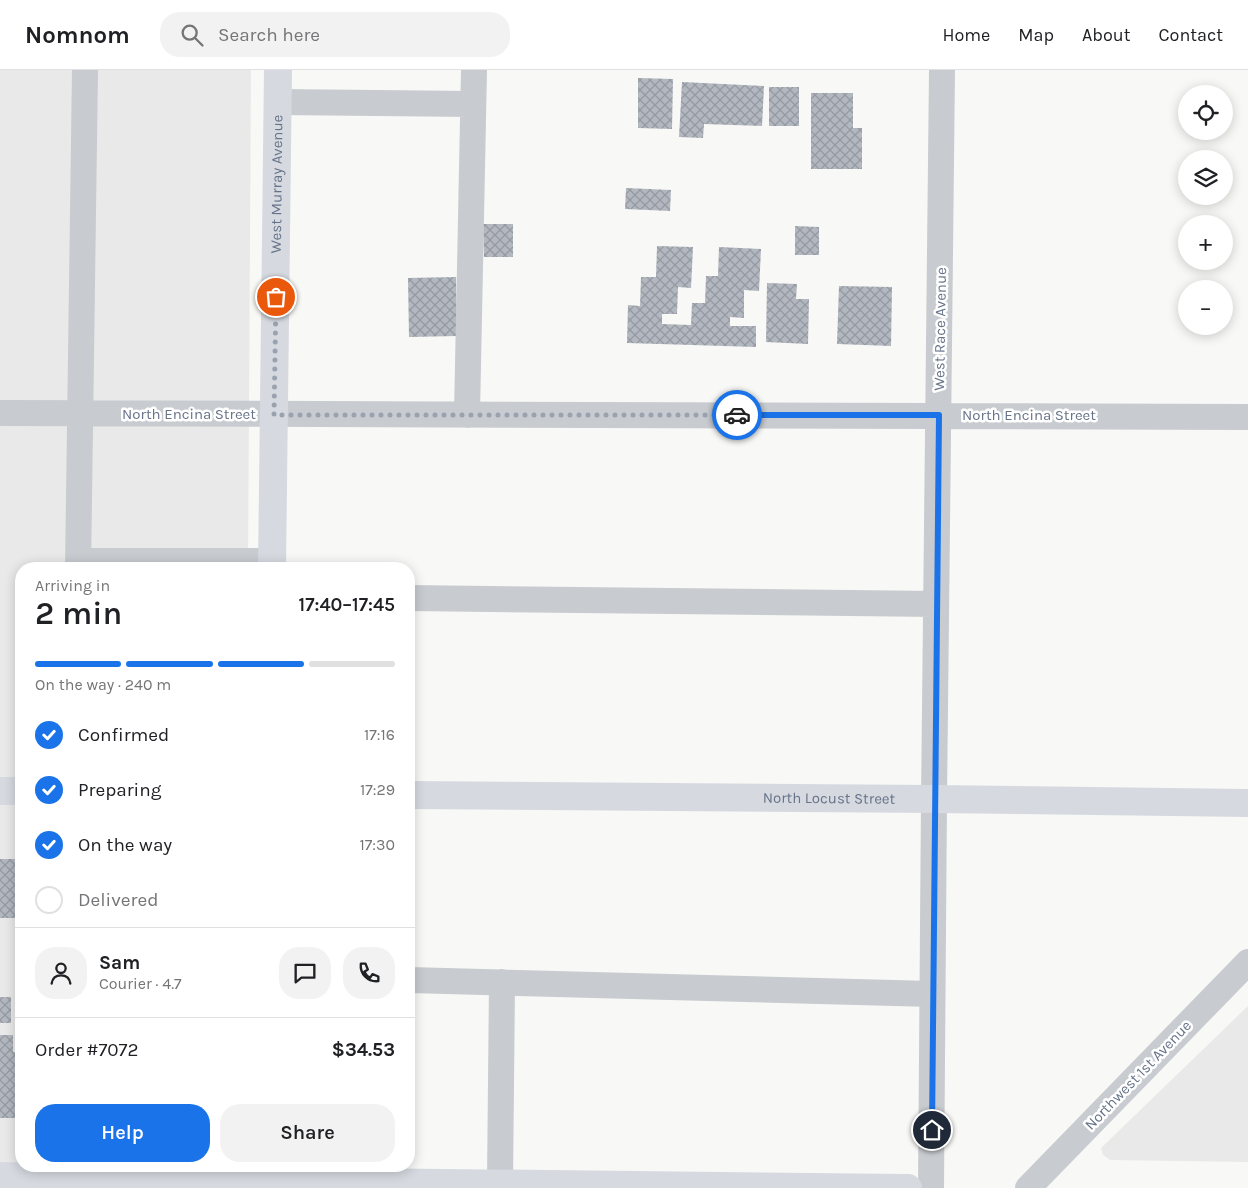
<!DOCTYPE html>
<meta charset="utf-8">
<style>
body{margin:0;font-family:Karla,sans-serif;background:#f2f2f2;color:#202124;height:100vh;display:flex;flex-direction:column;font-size:19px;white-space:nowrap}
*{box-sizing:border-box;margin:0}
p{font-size:16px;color:#757577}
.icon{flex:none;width:28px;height:28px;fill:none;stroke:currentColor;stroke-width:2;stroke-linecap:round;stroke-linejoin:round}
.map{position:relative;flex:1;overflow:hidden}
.side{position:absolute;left:15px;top:492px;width:400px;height:610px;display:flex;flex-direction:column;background:#fff;border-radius:20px;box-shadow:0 2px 12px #0003}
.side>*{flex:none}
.tools{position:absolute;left:1178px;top:15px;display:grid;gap:10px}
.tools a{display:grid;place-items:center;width:55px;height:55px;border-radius:50%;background:#fff;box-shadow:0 2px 12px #0003;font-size:25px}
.pin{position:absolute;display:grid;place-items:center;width:42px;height:42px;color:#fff;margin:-21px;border:2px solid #fff;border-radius:50%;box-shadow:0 1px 5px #0007}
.courier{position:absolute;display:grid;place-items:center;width:50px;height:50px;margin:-25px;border:4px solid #1a73e8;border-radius:50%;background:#fff;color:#222;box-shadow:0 1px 6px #0007}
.headline em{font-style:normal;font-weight:600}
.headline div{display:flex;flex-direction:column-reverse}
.headline{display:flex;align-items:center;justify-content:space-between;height:85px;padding:0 20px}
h1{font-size:32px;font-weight:600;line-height:38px}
.bar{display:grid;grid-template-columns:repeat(4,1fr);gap:8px 5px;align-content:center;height:60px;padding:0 20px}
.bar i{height:6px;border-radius:4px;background:#e0e0e0}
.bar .active{background:#1a73e8}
.bar p{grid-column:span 4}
.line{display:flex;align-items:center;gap:12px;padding:0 20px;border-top:1px solid #e0e0e0}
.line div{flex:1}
.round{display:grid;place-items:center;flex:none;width:52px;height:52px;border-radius:20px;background:#f2f2f2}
ol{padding:0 20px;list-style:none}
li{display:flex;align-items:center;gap:15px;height:55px}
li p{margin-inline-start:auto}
li .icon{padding:5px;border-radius:50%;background:#1a73e8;color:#fff;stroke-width:4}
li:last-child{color:#757577}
li i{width:28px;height:28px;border:2px solid #e0e0e0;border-radius:50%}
.action{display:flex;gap:10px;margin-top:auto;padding:10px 20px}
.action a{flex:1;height:58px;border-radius:20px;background:#1a73e8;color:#fff;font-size:20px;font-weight:600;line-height:58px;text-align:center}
.action a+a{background:#f2f2f2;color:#202124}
header{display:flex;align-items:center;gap:30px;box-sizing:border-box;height:70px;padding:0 25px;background:#fff;border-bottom:1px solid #e0e0e0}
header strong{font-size:24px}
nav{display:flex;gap:28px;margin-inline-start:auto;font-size:18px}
.search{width:350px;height:45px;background:#f2f2f2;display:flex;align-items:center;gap:12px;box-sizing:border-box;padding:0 18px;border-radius:20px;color:#757577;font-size:19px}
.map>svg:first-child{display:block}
.built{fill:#e9e9e9}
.building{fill:url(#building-cross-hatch)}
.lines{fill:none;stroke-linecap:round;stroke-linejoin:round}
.minor{stroke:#c8cbcf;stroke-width:26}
.major{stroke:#d6dae0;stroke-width:28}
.done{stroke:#99a2ae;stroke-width:5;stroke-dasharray:0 9}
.route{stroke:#1a73e8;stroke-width:6}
.labels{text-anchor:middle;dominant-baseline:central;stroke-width:5;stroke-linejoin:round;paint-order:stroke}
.street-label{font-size:15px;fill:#667388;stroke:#fff}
</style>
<header>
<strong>Nomnom</strong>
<div class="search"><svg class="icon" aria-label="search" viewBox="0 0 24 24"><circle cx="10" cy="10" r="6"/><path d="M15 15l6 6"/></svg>Search here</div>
<nav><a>Home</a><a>Map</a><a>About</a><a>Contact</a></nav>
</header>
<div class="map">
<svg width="1248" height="1118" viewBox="0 0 1248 1118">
<defs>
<pattern id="building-cross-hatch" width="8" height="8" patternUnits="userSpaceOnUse" patternTransform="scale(1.25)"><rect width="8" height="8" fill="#b3b8c0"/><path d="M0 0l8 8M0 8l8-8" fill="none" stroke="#959aa2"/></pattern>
</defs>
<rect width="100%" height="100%" fill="#f8f9f6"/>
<!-- built -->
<path class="built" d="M 0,0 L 251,0 L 248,499 L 21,499 L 21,1096 L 245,1096 L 244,1118 L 0,1118 Z
M 1248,936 L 1248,1092 L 1110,1090 L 1103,1085 L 1101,1078 Z"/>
<!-- building -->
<path class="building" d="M 638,8 L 673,9 L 672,59 L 638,58 Z
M 682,12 L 764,16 L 762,56 L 704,54 L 703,68 L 679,67 Z
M 769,17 L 799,17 L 799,56 L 769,56 Z
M 811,23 L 853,23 L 853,58 L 862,58 L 862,99 L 811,99 Z
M 626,118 L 671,120 L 670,141 L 625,139 Z
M 483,154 L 513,154 L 513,187 L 484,187 Z
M 795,156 L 819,157 L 819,185 L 795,185 Z
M 657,176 L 693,177 L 691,218 L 678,217 L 677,244 L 662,244 L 662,254 L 691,255 L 692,233 L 705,233 L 706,206 L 718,206 L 719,177 L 761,179 L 759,221 L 744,220 L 744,248 L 730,247 L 730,256 L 756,256 L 756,277 L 627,273 L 628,235 L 640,236 L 641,207 L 656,207 Z
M 456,207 L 457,266 L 409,267 L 408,208 Z
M 767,213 L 797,214 L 796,229 L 809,229 L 808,274 L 766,272 Z
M 839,216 L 892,217 L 891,276 L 837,274 Z
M 0,789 L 21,789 L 21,848 L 0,848 Z
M 0,927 L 11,927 L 11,953 L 0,953 Z
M 0,965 L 13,965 L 13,982 L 21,982 L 21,1048 L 0,1048 Z"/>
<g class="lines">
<!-- minor -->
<path class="minor" d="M 278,32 L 473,34
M 0,343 L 1248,347
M 467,345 L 474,0
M 78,491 L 272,491
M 78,499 L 85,0
M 409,528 L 936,534
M 409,910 L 932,924
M 500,1114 L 502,912
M 931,1118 L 934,729 L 942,0
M 1028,1118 L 1248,892"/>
<!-- major -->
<g class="major">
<path id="s1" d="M 272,499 L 278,0"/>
<path d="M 0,721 L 21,721"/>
<path id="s2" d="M 409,725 L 934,729 L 1248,733"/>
<path d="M 0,1106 L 268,1111 L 908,1118"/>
</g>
</g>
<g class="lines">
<!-- done -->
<path class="done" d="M 276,227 L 274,345 L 737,345"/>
<!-- route -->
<path class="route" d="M 737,345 L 939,345 L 932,1060"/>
</g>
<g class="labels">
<!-- street labels -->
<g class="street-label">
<text stroke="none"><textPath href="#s1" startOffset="385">West Murray Avenue</textPath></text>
<text transform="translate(940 259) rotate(-89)">West Race Avenue</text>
<text x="189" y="344">North Encina Street</text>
<text x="1029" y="345">North Encina Street</text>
<text stroke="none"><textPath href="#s2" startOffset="420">North Locust Street</textPath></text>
<text transform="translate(1138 1005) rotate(-46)">Northwest 1st Avenue</text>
</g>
</g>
</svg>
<div class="tools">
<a><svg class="icon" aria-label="locate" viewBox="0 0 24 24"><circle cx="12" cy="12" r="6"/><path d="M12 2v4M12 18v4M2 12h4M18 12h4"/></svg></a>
<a><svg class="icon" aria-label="layers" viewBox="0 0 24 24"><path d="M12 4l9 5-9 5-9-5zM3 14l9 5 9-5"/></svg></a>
<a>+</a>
<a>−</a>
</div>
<div class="pin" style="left:276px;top:227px;background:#ea580c"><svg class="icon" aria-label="bag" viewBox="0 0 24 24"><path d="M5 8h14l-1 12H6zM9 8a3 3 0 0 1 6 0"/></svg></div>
<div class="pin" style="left:932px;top:1060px;background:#1f2937"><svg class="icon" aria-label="home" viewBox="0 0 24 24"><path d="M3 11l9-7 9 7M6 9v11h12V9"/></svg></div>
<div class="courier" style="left:737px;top:345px"><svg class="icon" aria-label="car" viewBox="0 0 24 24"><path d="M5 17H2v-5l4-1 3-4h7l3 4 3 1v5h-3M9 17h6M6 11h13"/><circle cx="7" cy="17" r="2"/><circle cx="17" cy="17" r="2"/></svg></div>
<section class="side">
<div class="headline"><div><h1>2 min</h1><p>Arriving in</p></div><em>17:40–17:45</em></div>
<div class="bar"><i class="active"></i><i class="active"></i><i class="active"></i><i></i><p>On the way · 240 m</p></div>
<ol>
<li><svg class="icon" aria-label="check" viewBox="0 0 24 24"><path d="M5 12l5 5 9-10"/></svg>Confirmed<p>17:16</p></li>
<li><svg class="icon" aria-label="check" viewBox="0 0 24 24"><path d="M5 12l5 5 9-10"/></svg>Preparing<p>17:29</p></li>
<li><svg class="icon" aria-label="check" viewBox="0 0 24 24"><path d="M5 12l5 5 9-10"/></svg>On the way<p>17:30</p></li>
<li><i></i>Delivered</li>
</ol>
<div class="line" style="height:90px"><a class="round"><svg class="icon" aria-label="person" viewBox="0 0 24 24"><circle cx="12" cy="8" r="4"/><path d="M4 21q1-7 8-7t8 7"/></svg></a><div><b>Sam</b><p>Courier · 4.7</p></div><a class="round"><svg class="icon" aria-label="chat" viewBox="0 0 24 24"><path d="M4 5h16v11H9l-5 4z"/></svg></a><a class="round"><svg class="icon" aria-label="phone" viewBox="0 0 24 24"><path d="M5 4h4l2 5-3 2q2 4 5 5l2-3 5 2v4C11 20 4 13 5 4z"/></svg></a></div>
<div class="line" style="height:65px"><div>Order #7072</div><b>$34.53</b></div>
<div class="action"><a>Help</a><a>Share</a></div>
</section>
</div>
